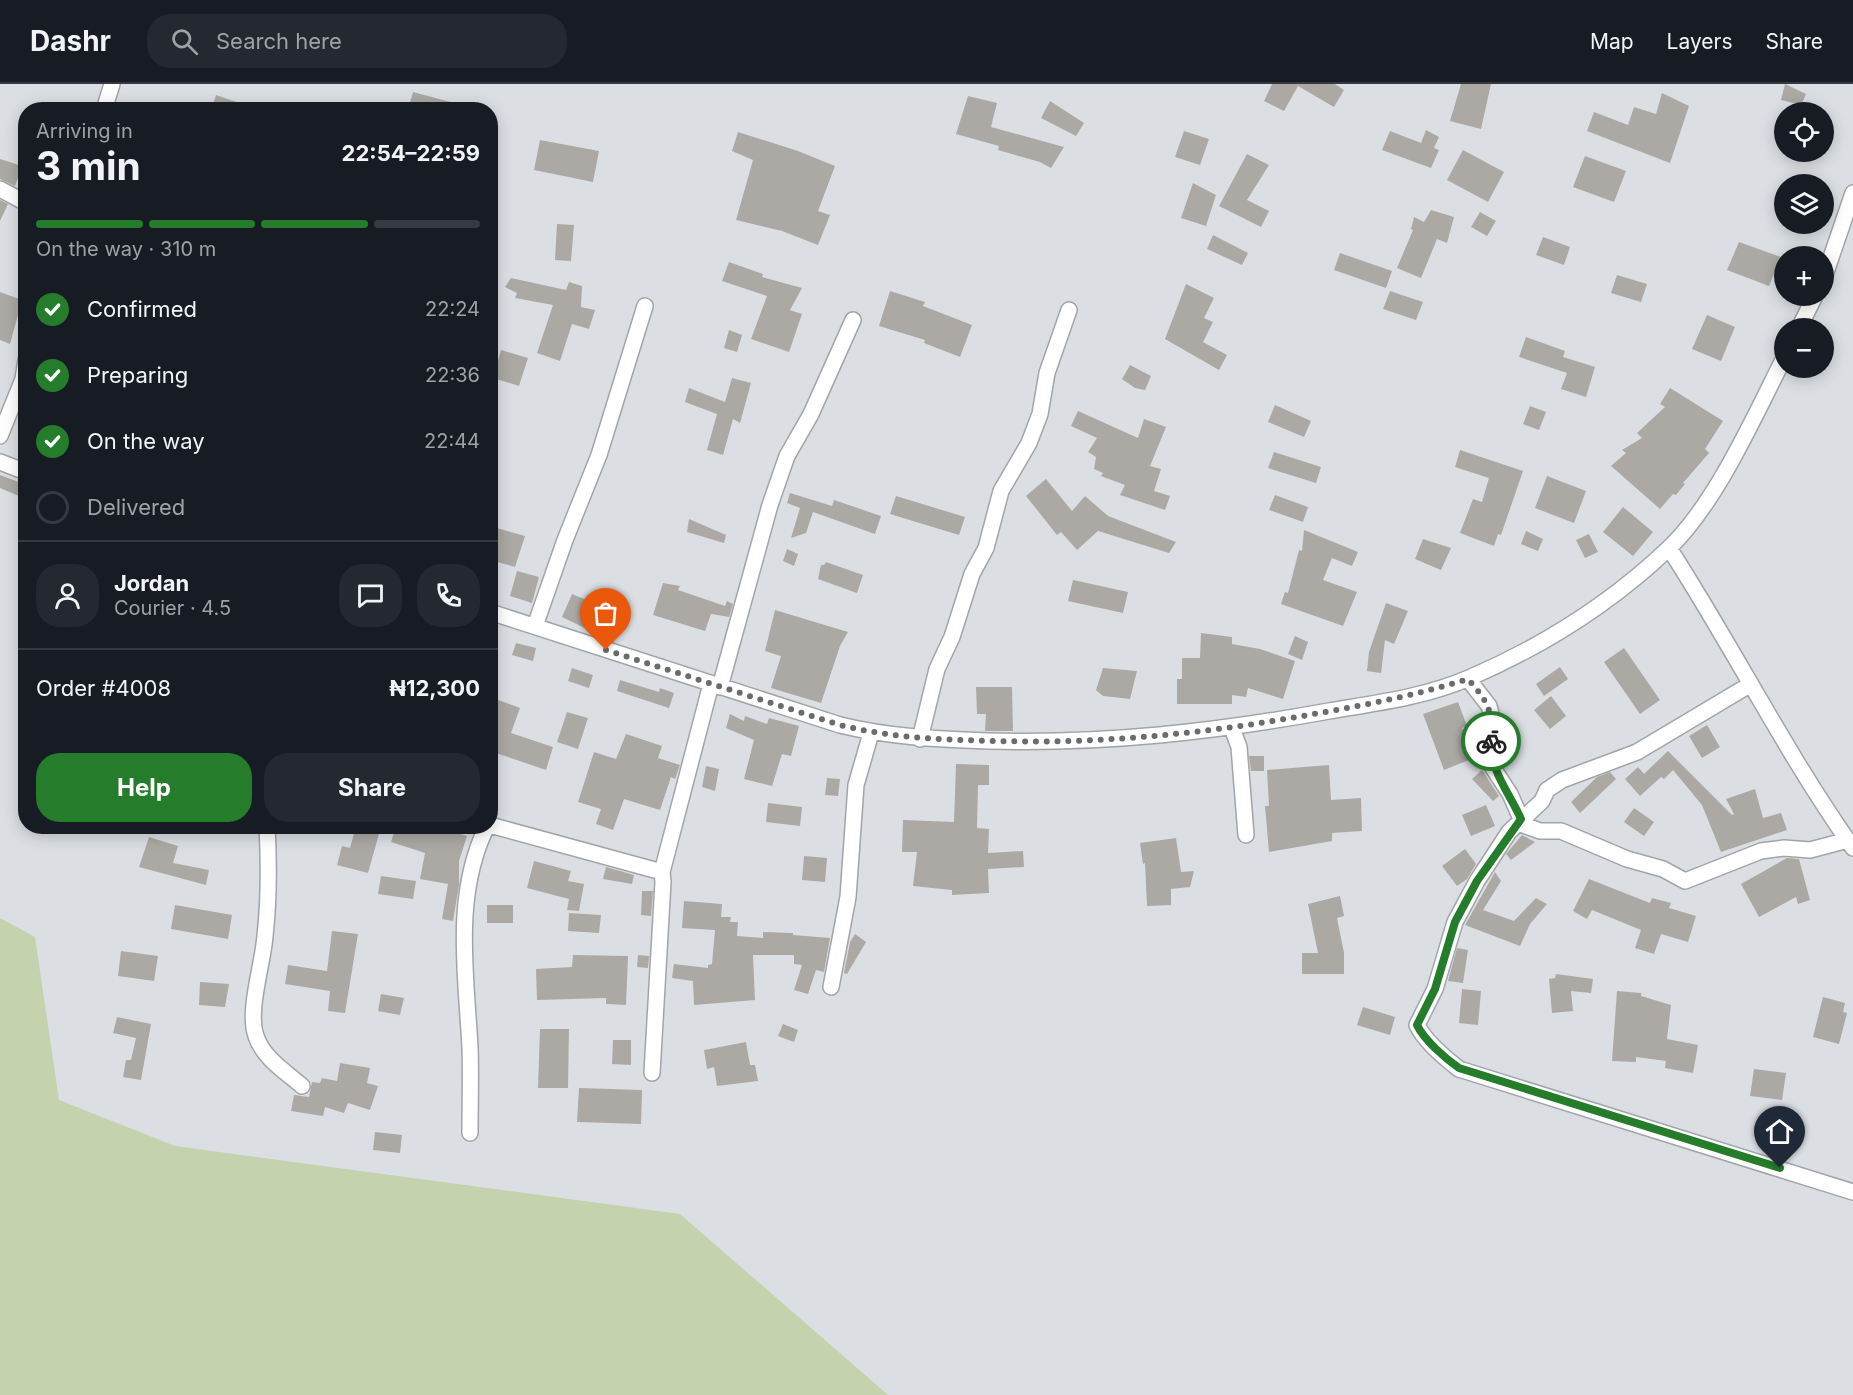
<!DOCTYPE html>
<meta charset="utf-8">
<style>
body{margin:0;font-family:Inter,sans-serif;background:#242831;color:#f1f3f6;height:100vh;display:flex;flex-direction:column;font-size:22px;white-space:nowrap}
*{box-sizing:border-box;margin:0}
p{font-size:20px;color:#9ea1a6}
.icon{flex:none;width:33px;height:33px;fill:none;stroke:currentColor;stroke-width:2;stroke-linecap:round;stroke-linejoin:round}
.map{position:relative;flex:1;overflow:hidden}
.details{position:absolute;left:18px;top:18px;width:480px;height:732px;display:flex;flex-direction:column;background:#171b24;border-radius:24px;box-shadow:0 3px 15px #0003}
.details>*{flex:none}
.buttons{position:absolute;left:1774px;top:18px;display:grid;gap:12px}
.buttons a{display:grid;place-items:center;width:60px;height:60px;border-radius:50%;background:#171b24;box-shadow:0 3px 15px #0003;font-size:30px}
.pin{position:absolute;display:grid;place-items:center;width:51px;height:51px;color:#fff;margin:-62px -26px;border-radius:50% 50% 50% 0;rotate:-45deg;box-shadow:0 0 6px #0007}
.pin .icon{rotate:45deg}
.courier{position:absolute;display:grid;place-items:center;width:60px;height:60px;margin:-30px;border:4px solid #257c2a;border-radius:50%;background:#fff;color:#222;box-shadow:0 2px 8px #0007}
.headline em{font-style:normal;font-weight:700}
.headline div{display:flex;flex-direction:column-reverse}
.headline{display:flex;align-items:center;justify-content:space-between;height:102px;padding:0 18px}
h1{font-size:39px;font-weight:700;line-height:45px}
.bar{display:grid;grid-template-columns:repeat(4,1fr);gap:9px 6px;align-content:center;height:72px;padding:0 18px}
.bar i{height:8px;border-radius:4px;background:#363941}
.bar .selected{background:#257c2a}
.bar p{grid-column:span 4}
.line{display:flex;align-items:center;gap:15px;padding:0 18px;border-top:2px solid #363941}
.line div{flex:1}
.round{display:grid;place-items:center;flex:none;width:63px;height:63px;border-radius:24px;background:#242831}
ol{padding:0 18px;list-style:none}
li{display:flex;align-items:center;gap:18px;height:66px}
li p{margin-inline-start:auto}
li .icon{padding:6px;border-radius:50%;background:#257c2a;color:#fff;stroke-width:4}
li:last-child{color:#9ea1a6}
li i{width:33px;height:33px;border:3px solid #363941;border-radius:50%}
.button{display:flex;gap:12px;margin-top:auto;padding:12px 18px}
.button a{flex:1;height:69px;border-radius:24px;background:#257c2a;color:#fff;font-size:24px;font-weight:700;line-height:69px;text-align:center}
.button a+a{background:#242831;color:#f1f3f6}
header{display:flex;align-items:center;gap:36px;box-sizing:border-box;height:84px;padding:0 30px;background:#171b24;border-bottom:2px solid #363941}
header strong{font-size:28px}
nav{display:flex;gap:33px;margin-inline-start:auto;font-size:21px}
.search{width:420px;height:54px;background:#242831;display:flex;align-items:center;gap:15px;box-sizing:border-box;padding:0 21px;border-radius:24px;color:#9ea1a6;font-size:22px}
.map>svg:first-child{display:block}
.green{fill:#c4d2ad}
.building{fill:#aca9a4}
.lines{fill:none;stroke-linecap:round;stroke-linejoin:round}
.minor-casing{stroke:#a1a5a9;stroke-width:18}
.minor{stroke:#fff;stroke-width:15}
.done{stroke:#696b6d;stroke-width:6;stroke-dasharray:0 10.8}
.route{stroke:#257c2a;stroke-width:8}
</style>
<header>
<strong>Dashr</strong>
<div class="search"><svg class="icon" aria-label="search" viewBox="0 0 24 24"><circle cx="10" cy="10" r="6"/><path d="M15 15l6 6"/></svg>Search here</div>
<nav><a>Map</a><a>Layers</a><a>Share</a></nav>
</header>
<div class="map">
<svg width="1853" height="1311" viewBox="0 0 1853 1311">
<rect width="100%" height="100%" fill="#dbdfe3"/>
<!-- green -->
<path class="green" d="M 0,834 L 35,853 L 59,1016 L 175,1062 L 680,1130 L 888,1311 L 0,1311 Z"/>
<!-- building -->
<path class="building" d="M 1272,0 L 1335,0 L 1344,6 L 1334,23 L 1298,2 L 1284,27 L 1264,17 Z
M 1461,0 L 1491,0 L 1481,45 L 1450,37 Z
M 1785,0 L 1806,10 L 1801,21 L 1781,16 Z
M 413,8 L 462,21 L 461,26 L 408,26 Z
M 1662,9 L 1689,22 L 1670,79 L 1587,47 L 1594,28 L 1628,41 L 1634,23 L 1656,30 Z
M 216,11 L 251,23 L 251,26 L 211,26 Z
M 968,12 L 997,19 L 991,43 L 1064,63 L 1051,84 L 1040,78 L 998,66 L 999,62 L 956,50 Z
M 1050,17 L 1084,39 L 1076,52 L 1041,34 Z
M 1426,46 L 1439,53 L 1434,64 L 1439,66 L 1431,84 L 1382,66 L 1390,47 L 1421,59 Z
M 1184,47 L 1209,55 L 1200,81 L 1175,73 Z
M 738,48 L 798,67 L 835,82 L 818,127 L 830,131 L 818,161 L 782,147 L 736,136 L 753,76 L 732,67 Z
M 540,56 L 599,67 L 593,98 L 534,86 Z
M 1463,66 L 1504,88 L 1488,118 L 1447,96 Z
M 1247,70 L 1269,81 L 1247,116 L 1269,127 L 1261,143 L 1219,122 Z
M 1585,72 L 1626,87 L 1614,118 L 1573,103 Z
M 0,75 L 22,82 L 15,102 L 0,95 Z
M 1193,99 L 1216,111 L 1206,142 L 1181,134 Z
M 0,116 L 8,120 L 0,137 Z
M 1431,126 L 1454,133 L 1447,159 L 1437,155 L 1421,194 L 1397,184 L 1413,146 L 1411,145 L 1414,133 L 1424,138 Z
M 1480,128 L 1496,137 L 1487,152 L 1471,143 Z
M 557,140 L 574,141 L 571,177 L 555,176 Z
M 1213,151 L 1248,169 L 1242,181 L 1207,165 Z
M 1543,153 L 1570,163 L 1564,181 L 1536,171 Z
M 1739,158 L 1781,173 L 1769,202 L 1727,186 Z
M 1340,169 L 1392,187 L 1386,204 L 1334,186 Z
M 729,178 L 763,190 L 762,193 L 802,204 L 790,226 L 802,230 L 789,268 L 751,255 L 767,212 L 722,197 Z
M 1617,191 L 1647,200 L 1641,218 L 1611,209 Z
M 511,194 L 566,206 L 569,198 L 582,202 L 581,223 L 595,226 L 589,245 L 572,240 L 560,277 L 537,269 L 553,221 L 515,214 L 517,209 L 505,203 Z
M 1186,200 L 1214,214 L 1204,234 L 1213,238 L 1203,258 L 1227,271 L 1219,286 L 1165,255 Z
M 890,207 L 925,218 L 923,222 L 972,241 L 960,273 L 924,259 L 925,256 L 879,242 Z
M 1390,207 L 1423,218 L 1416,236 L 1383,225 Z
M 0,208 L 22,216 L 10,260 L 0,256 Z
M 1707,231 L 1735,243 L 1721,277 L 1692,265 Z
M 729,246 L 742,251 L 737,268 L 724,264 Z
M 1526,253 L 1565,267 L 1563,273 L 1595,283 L 1586,313 L 1561,305 L 1567,289 L 1519,273 Z
M 501,266 L 528,274 L 519,302 L 493,294 Z
M 1130,281 L 1151,292 L 1145,306 L 1135,304 L 1122,295 Z
M 732,294 L 751,299 L 740,339 L 733,335 L 723,371 L 707,366 L 717,330 L 685,318 L 689,304 L 725,318 Z
M 1670,304 L 1723,337 L 1705,365 L 1709,369 L 1683,399 L 1685,400 L 1676,411 L 1673,410 L 1660,425 L 1611,382 L 1626,369 L 1622,366 L 1642,354 L 1637,349 L 1665,323 L 1660,320 Z
M 1275,321 L 1311,337 L 1304,353 L 1268,338 Z
M 1530,322 L 1546,328 L 1539,346 L 1523,340 Z
M 1078,327 L 1138,354 L 1144,335 L 1166,343 L 1150,382 L 1161,385 L 1154,407 L 1170,412 L 1165,426 L 1120,411 L 1125,401 L 1101,392 L 1103,389 L 1094,385 L 1096,373 L 1088,368 L 1097,354 L 1071,342 Z
M 1460,366 L 1523,387 L 1501,451 L 1498,450 L 1494,462 L 1460,449 L 1473,415 L 1482,418 L 1489,394 L 1455,383 Z
M 1274,368 L 1321,383 L 1316,399 L 1268,384 Z
M 0,391 L 24,400 L 19,412 L 0,404 Z
M 1547,392 L 1586,407 L 1574,439 L 1535,424 Z
M 1046,395 L 1072,427 L 1085,412 L 1108,432 L 1176,458 L 1169,469 L 1098,447 L 1077,466 L 1061,448 L 1057,451 L 1026,412 Z
M 790,409 L 832,422 L 834,416 L 881,432 L 875,450 L 813,428 L 806,449 L 791,454 L 800,424 L 787,419 Z
M 1275,411 L 1308,423 L 1303,438 L 1269,426 Z
M 896,412 L 965,433 L 959,451 L 890,430 Z
M 1623,423 L 1653,448 L 1633,472 L 1603,448 Z
M 689,435 L 726,451 L 724,459 L 687,448 Z
M 490,442 L 525,452 L 515,483 L 490,476 Z
M 1304,446 L 1358,468 L 1352,482 L 1332,474 L 1323,496 L 1357,508 L 1343,542 L 1281,520 L 1285,508 L 1288,509 L 1299,466 L 1302,467 Z
M 1526,447 L 1543,455 L 1538,467 L 1521,460 Z
M 1589,450 L 1598,468 L 1585,474 L 1576,456 Z
M 1423,455 L 1451,464 L 1441,486 L 1415,475 Z
M 787,465 L 798,470 L 794,482 L 783,477 Z
M 826,478 L 863,491 L 857,509 L 818,495 L 821,481 L 824,481 Z
M 517,487 L 539,493 L 532,519 L 510,512 Z
M 1073,496 L 1128,508 L 1123,529 L 1068,517 Z
M 663,499 L 680,502 L 678,506 L 725,522 L 727,517 L 733,520 L 729,533 L 711,530 L 705,547 L 653,531 Z
M 572,510 L 603,523 L 593,548 L 562,533 Z
M 1386,519 L 1408,527 L 1394,560 L 1385,556 L 1381,589 L 1367,587 L 1369,568 Z
M 775,526 L 848,548 L 840,562 L 821,619 L 771,604 L 781,572 L 765,567 Z
M 1201,549 L 1232,553 L 1232,560 L 1260,565 L 1295,577 L 1283,615 L 1248,604 L 1246,613 L 1232,611 L 1232,620 L 1177,620 L 1177,595 L 1182,595 L 1182,574 L 1200,574 Z
M 1295,552 L 1308,558 L 1302,576 L 1288,570 Z
M 516,559 L 536,564 L 533,577 L 512,571 Z
M 1624,564 L 1660,616 L 1640,630 L 1604,578 Z
M 1560,583 L 1568,595 L 1544,612 L 1536,600 Z
M 572,584 L 593,591 L 589,604 L 568,597 Z
M 1103,584 L 1137,587 L 1130,615 L 1103,612 L 1096,606 Z
M 620,596 L 659,608 L 660,604 L 674,609 L 669,624 L 617,607 Z
M 976,603 L 1012,603 L 1013,647 L 985,647 L 986,630 L 977,630 Z
M 1551,612 L 1566,632 L 1550,645 L 1534,626 Z
M 490,613 L 520,624 L 511,649 L 553,663 L 546,686 L 490,667 Z
M 1458,618 L 1467,642 L 1462,644 L 1474,674 L 1444,686 L 1423,630 Z
M 567,628 L 588,634 L 578,665 L 557,658 Z
M 730,630 L 744,637 L 745,632 L 767,640 L 769,634 L 799,642 L 791,672 L 782,670 L 772,702 L 744,695 L 754,656 L 726,644 Z
M 1707,641 L 1720,663 L 1702,674 L 1689,652 Z
M 626,650 L 662,662 L 658,674 L 680,681 L 675,695 L 671,693 L 660,726 L 624,715 L 613,746 L 596,740 L 601,725 L 578,718 L 594,668 L 616,675 Z
M 1668,667 L 1732,731 L 1734,730 L 1726,715 L 1755,705 L 1763,734 L 1781,729 L 1787,746 L 1721,768 L 1702,721 L 1673,686 L 1664,695 L 1661,693 L 1640,712 L 1625,695 L 1638,683 L 1644,690 Z
M 1249,672 L 1264,672 L 1264,687 L 1251,687 Z
M 956,680 L 989,681 L 989,701 L 978,701 L 977,744 L 989,745 L 988,769 L 1023,767 L 1024,783 L 988,785 L 989,809 L 952,811 L 952,806 L 913,802 L 917,768 L 902,768 L 903,736 L 954,738 Z
M 1329,681 L 1331,716 L 1361,714 L 1362,747 L 1332,749 L 1332,757 L 1269,768 L 1265,722 L 1269,722 L 1267,686 Z
M 706,682 L 719,685 L 715,707 L 702,703 Z
M 1482,686 L 1499,712 L 1493,717 L 1472,695 Z
M 1610,688 L 1616,695 L 1580,729 L 1571,718 L 1597,693 Z
M 827,694 L 840,695 L 838,712 L 825,711 Z
M 768,719 L 802,723 L 800,742 L 766,738 Z
M 1486,721 L 1495,742 L 1471,752 L 1462,731 Z
M 1634,724 L 1654,738 L 1644,752 L 1624,738 Z
M 356,742 L 380,746 L 368,789 L 337,781 L 342,762 L 350,764 Z
M 396,742 L 434,742 L 467,752 L 459,777 L 459,801 L 453,837 L 442,835 L 448,800 L 420,795 L 425,769 L 391,758 Z
M 1522,751 L 1535,758 L 1511,776 L 1506,770 Z
M 149,753 L 178,762 L 173,779 L 209,786 L 206,801 L 139,783 Z
M 1176,754 L 1181,788 L 1194,787 L 1190,803 L 1171,805 L 1171,821 L 1147,822 L 1145,779 L 1143,780 L 1140,759 Z
M 1465,765 L 1476,780 L 1467,795 L 1457,802 L 1442,782 Z
M 804,772 L 827,774 L 825,798 L 802,796 Z
M 1787,774 L 1799,775 L 1810,816 L 1798,820 L 1796,813 L 1759,833 L 1741,800 Z
M 534,777 L 571,787 L 568,797 L 584,800 L 579,827 L 567,826 L 569,815 L 527,804 Z
M 606,783 L 634,791 L 632,800 L 603,795 Z
M 1495,788 L 1501,797 L 1483,826 L 1514,837 L 1536,814 L 1547,820 L 1530,840 L 1520,862 L 1465,841 Z
M 381,792 L 416,797 L 413,815 L 378,810 Z
M 1589,795 L 1650,819 L 1652,814 L 1671,819 L 1669,824 L 1696,832 L 1688,858 L 1661,850 L 1654,870 L 1635,864 L 1641,846 L 1592,826 L 1587,835 L 1573,827 Z
M 642,807 L 653,807 L 651,832 L 641,831 Z
M 1340,812 L 1344,832 L 1337,834 L 1344,869 L 1344,890 L 1302,890 L 1302,869 L 1318,869 L 1308,820 Z
M 684,817 L 722,820 L 721,833 L 731,833 L 730,838 L 738,838 L 737,852 L 763,854 L 763,848 L 793,849 L 793,851 L 830,854 L 824,888 L 816,886 L 808,910 L 794,906 L 802,881 L 794,880 L 794,871 L 753,871 L 755,916 L 694,921 L 693,897 L 672,894 L 674,880 L 708,884 L 708,881 L 712,880 L 715,846 L 682,844 Z
M 175,821 L 232,831 L 228,855 L 171,845 Z
M 487,821 L 513,821 L 513,839 L 487,839 Z
M 569,829 L 601,831 L 599,849 L 568,847 Z
M 332,847 L 358,850 L 345,929 L 328,927 L 330,907 L 285,900 L 288,881 L 327,887 Z
M 855,850 L 866,858 L 847,890 L 844,889 L 850,858 Z
M 1457,864 L 1468,866 L 1463,899 L 1448,897 Z
M 121,867 L 158,872 L 154,897 L 118,892 Z
M 573,871 L 628,872 L 626,921 L 606,920 L 606,914 L 537,916 L 536,885 L 572,883 Z
M 638,871 L 649,872 L 648,884 L 637,883 Z
M 1556,890 L 1593,895 L 1591,909 L 1571,907 L 1573,927 L 1552,929 L 1549,895 L 1555,894 Z
M 200,898 L 229,900 L 225,923 L 199,921 Z
M 1462,905 L 1481,907 L 1478,941 L 1459,939 Z
M 1617,907 L 1641,909 L 1641,912 L 1671,921 L 1667,955 L 1698,961 L 1693,989 L 1665,984 L 1666,977 L 1636,973 L 1636,978 L 1612,977 Z
M 381,910 L 404,914 L 400,931 L 378,927 Z
M 1823,913 L 1845,919 L 1843,928 L 1847,929 L 1839,960 L 1813,953 Z
M 1363,923 L 1395,933 L 1390,951 L 1357,941 Z
M 117,933 L 151,940 L 141,996 L 123,993 L 126,976 L 131,976 L 136,954 L 113,949 Z
M 783,940 L 798,946 L 794,958 L 778,952 Z
M 540,945 L 569,945 L 568,1004 L 538,1004 Z
M 613,956 L 631,956 L 631,981 L 612,980 Z
M 746,958 L 750,981 L 755,981 L 758,997 L 717,1002 L 714,983 L 707,985 L 704,966 Z
M 340,979 L 370,984 L 367,999 L 378,1002 L 370,1026 L 348,1019 L 344,1029 L 325,1023 L 323,1032 L 291,1027 L 294,1011 L 309,1013 L 312,998 L 320,999 L 322,994 L 337,997 Z
M 1754,985 L 1786,989 L 1782,1016 L 1750,1012 Z
M 579,1004 L 642,1006 L 641,1040 L 577,1038 Z
M 375,1048 L 402,1051 L 400,1069 L 373,1066 Z"/>
<g class="lines">
<defs>
<path id="minor" d="M 104,26 L 112,0
M 0,105 L 26,119
M 1824,194 L 1853,109
M 1799,244 L 1815,212
M 0,352 L 23,295 L 26,276
M 0,378 L 26,388
M 1669,464 C 1733,563 1785,668 1853,764
M 490,528 L 840,641 C 889,653 937,655 988,657 C 1105,660 1214,648 1329,627 C 1376,619 1425,613 1469,594 C 1541,563 1611,519 1668,465 C 1716,420 1755,331 1785,272
M 535,542 L 565,456 L 599,371 L 645,222
M 1468,595 L 1489,622 L 1492,634 L 1490,670 L 1493,684 L 1510,710 L 1521,735
M 1751,600 L 1637,668 L 1562,696 L 1547,706 L 1542,717 L 1509,748 L 1477,797 L 1455,838 L 1435,905 L 1417,941 C 1424,956 1446,975 1459,985 L 1853,1108
M 720,603 L 770,421 L 787,372 L 811,330 L 853,236
M 1232,644 L 1239,663 L 1246,751
M 920,655 L 937,585 L 952,553 L 972,490 L 986,464 L 1001,407 L 1029,359 L 1040,330 L 1047,289 L 1069,226
M 1518,739 L 1540,747 L 1561,747 L 1627,775 L 1663,785 L 1685,797 L 1761,767 L 1784,764 L 1810,766 L 1848,756
M 490,741 L 662,788 L 711,600
M 267,742 C 269,779 269,816 265,852 C 263,880 247,927 256,952 C 263,974 286,988 302,1002
M 831,903 L 848,813 L 856,701 L 871,649
M 652,989 L 663,798 L 662,788
M 470,1049 C 470,1021 471,991 470,963 C 466,889 453,811 487,742"/>
</defs>
<!-- minor casing -->
<use href="#minor" class="minor-casing"/>
<!-- minor -->
<use href="#minor" class="minor"/>
</g>
<g class="lines">
<!-- done -->
<path class="done" d="M 606,566 L 840,641 C 892,654 944,656 998,657 C 1104,660 1209,649 1314,630 C 1366,621 1417,611 1468,595 C 1488,618 1493,626 1491,657"/>
<!-- route -->
<path class="route" d="M 1491,657 C 1490,687 1509,708 1521,735 L 1477,797 L 1455,838 L 1435,905 L 1417,941 C 1424,956 1446,975 1459,984 L 1780,1084"/>
</g>
</svg>
<div class="buttons">
<a><svg class="icon" aria-label="locate" viewBox="0 0 24 24"><circle cx="12" cy="12" r="6"/><path d="M12 2v4M12 18v4M2 12h4M18 12h4"/></svg></a>
<a><svg class="icon" aria-label="layers" viewBox="0 0 24 24"><path d="M12 4l9 5-9 5-9-5zM3 14l9 5 9-5"/></svg></a>
<a>+</a>
<a>−</a>
</div>
<div class="pin" style="left:606px;top:566px;background:#ea580c"><svg class="icon" aria-label="bag" viewBox="0 0 24 24"><path d="M5 8h14l-1 12H6zM9 8a3 3 0 0 1 6 0"/></svg></div>
<div class="pin" style="left:1780px;top:1084px;background:#1f2937"><svg class="icon" aria-label="home" viewBox="0 0 24 24"><path d="M3 11l9-7 9 7M6 9v11h12V9"/></svg></div>
<div class="courier" style="left:1491px;top:657px"><svg class="icon" aria-label="bike" viewBox="0 0 24 24"><circle cx="6" cy="16" r="4"/><circle cx="18" cy="16" r="4"/><path d="M6 16l4-8h5l3 8M10 8l3 8H6M13 5h3"/></svg></div>
<section class="details">
<div class="headline"><div><h1>3 min</h1><p>Arriving in</p></div><em>22:54–22:59</em></div>
<div class="bar"><i class="selected"></i><i class="selected"></i><i class="selected"></i><i></i><p>On the way · 310 m</p></div>
<ol>
<li><svg class="icon" aria-label="check" viewBox="0 0 24 24"><path d="M5 12l5 5 9-10"/></svg>Confirmed<p>22:24</p></li>
<li><svg class="icon" aria-label="check" viewBox="0 0 24 24"><path d="M5 12l5 5 9-10"/></svg>Preparing<p>22:36</p></li>
<li><svg class="icon" aria-label="check" viewBox="0 0 24 24"><path d="M5 12l5 5 9-10"/></svg>On the way<p>22:44</p></li>
<li><i></i>Delivered</li>
</ol>
<div class="line" style="height:108px"><a class="round"><svg class="icon" aria-label="person" viewBox="0 0 24 24"><circle cx="12" cy="8" r="4"/><path d="M4 21q1-7 8-7t8 7"/></svg></a><div><b>Jordan</b><p>Courier · 4.5</p></div><a class="round"><svg class="icon" aria-label="chat" viewBox="0 0 24 24"><path d="M4 5h16v11H9l-5 4z"/></svg></a><a class="round"><svg class="icon" aria-label="phone" viewBox="0 0 24 24"><path d="M5 4h4l2 5-3 2q2 4 5 5l2-3 5 2v4C11 20 4 13 5 4z"/></svg></a></div>
<div class="line" style="height:78px"><div>Order #4008</div><b>₦12,300</b></div>
<div class="button"><a>Help</a><a>Share</a></div>
</section>
</div>
